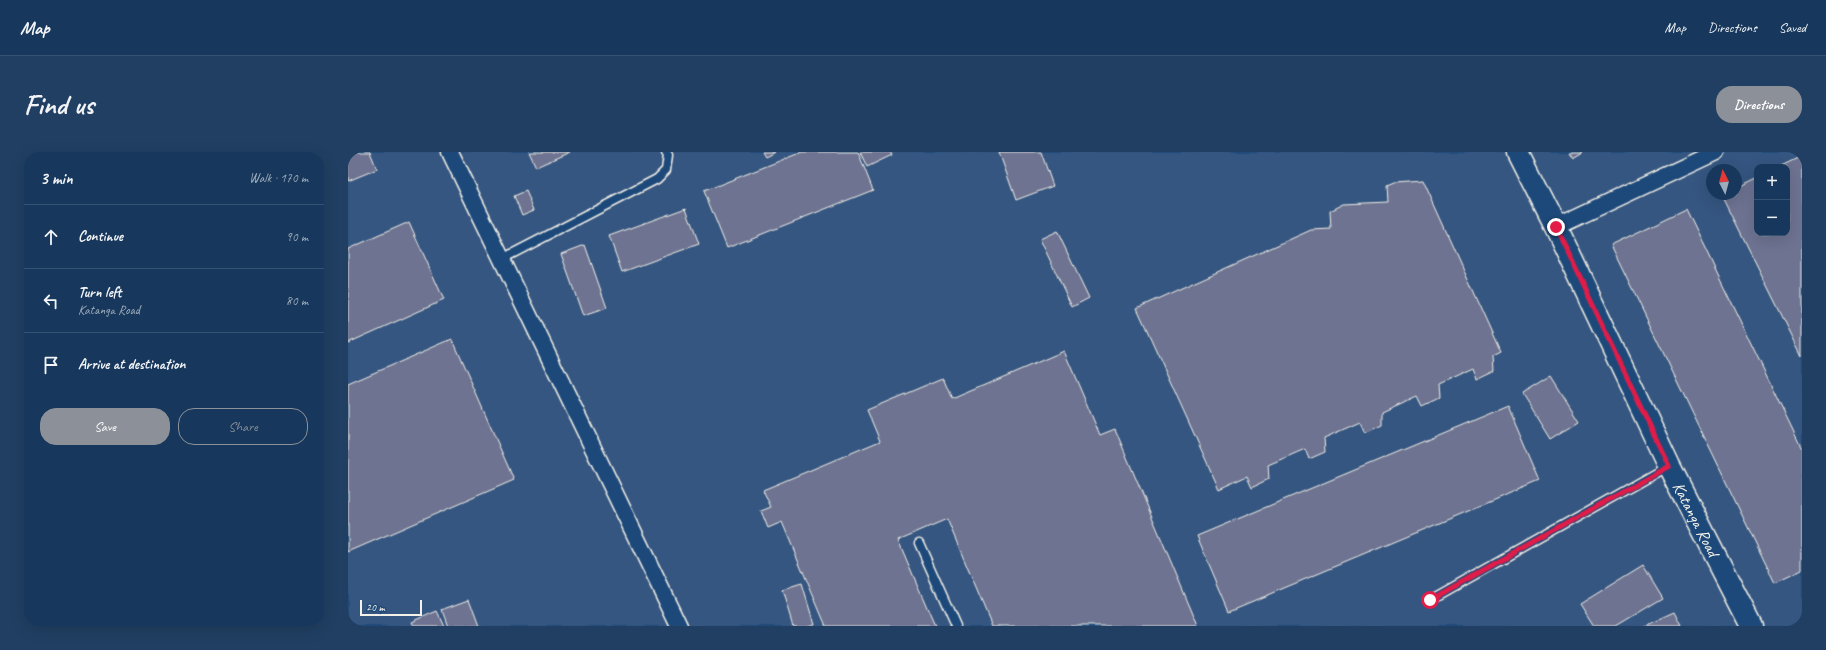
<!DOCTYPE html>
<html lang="en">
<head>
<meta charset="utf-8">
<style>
	:root { --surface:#17385c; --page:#203f62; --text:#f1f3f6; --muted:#9eacbb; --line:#365272; --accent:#8c9099 }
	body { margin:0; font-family:Caveat,sans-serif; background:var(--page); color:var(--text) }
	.controls { position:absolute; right:12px; top:12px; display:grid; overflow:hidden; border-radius:8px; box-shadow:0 4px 16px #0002 }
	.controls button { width:36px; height:36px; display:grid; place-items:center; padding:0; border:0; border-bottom:1px solid var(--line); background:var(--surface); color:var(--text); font:20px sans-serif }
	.compass { position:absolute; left:1358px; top:12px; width:36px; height:36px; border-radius:50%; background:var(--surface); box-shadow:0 4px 16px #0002; rotate:354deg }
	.scale { position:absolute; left:12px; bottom:10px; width:62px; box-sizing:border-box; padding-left:4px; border:2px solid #f4f1e8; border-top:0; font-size:11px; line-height:14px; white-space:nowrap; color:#f4f1e8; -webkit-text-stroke:3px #1f4a7a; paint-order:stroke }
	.stop { position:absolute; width:12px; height:12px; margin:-9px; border:3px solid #e11d48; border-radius:50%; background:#fff }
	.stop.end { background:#e11d48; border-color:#fff; box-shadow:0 1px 4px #0008 }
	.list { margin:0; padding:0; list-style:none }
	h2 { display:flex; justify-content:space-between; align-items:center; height:52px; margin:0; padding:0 16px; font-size:17px }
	h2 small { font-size:13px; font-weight:400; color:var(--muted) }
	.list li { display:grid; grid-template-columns:26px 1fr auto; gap:12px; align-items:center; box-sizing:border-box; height:64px; padding:0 16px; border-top:1px solid var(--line) }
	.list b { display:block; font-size:15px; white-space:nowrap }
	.list p { margin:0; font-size:13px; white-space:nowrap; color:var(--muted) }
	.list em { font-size:13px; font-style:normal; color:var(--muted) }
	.actions { display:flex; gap:8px; padding:12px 16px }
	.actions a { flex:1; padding:9px 0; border:1px solid var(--accent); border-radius:16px; text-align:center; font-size:14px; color:var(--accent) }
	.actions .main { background:var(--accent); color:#fff }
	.icon { flex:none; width:22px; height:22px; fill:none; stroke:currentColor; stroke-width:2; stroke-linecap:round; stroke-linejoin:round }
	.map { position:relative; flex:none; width:1454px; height:474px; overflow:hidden; border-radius:16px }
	header { display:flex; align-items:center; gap:24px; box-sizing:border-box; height:56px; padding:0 20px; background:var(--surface); border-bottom:1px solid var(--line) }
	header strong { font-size:19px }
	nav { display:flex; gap:22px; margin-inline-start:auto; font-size:14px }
	.intro { display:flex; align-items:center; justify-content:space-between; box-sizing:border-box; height:96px; padding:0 24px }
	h1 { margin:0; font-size:28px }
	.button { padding:10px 18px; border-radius:16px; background:var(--accent); color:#fff; font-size:14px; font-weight:700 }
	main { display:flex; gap:24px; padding:0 24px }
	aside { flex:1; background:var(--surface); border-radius:16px; box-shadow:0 4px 16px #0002 }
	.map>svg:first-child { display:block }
</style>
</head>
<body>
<header>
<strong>Map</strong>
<nav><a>Map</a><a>Directions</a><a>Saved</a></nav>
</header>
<div class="intro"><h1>Find us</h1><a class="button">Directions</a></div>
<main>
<aside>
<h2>3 min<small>Walk · 170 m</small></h2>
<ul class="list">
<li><svg class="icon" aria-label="ahead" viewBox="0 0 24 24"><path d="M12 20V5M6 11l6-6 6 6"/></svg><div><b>Continue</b></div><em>90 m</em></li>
<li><svg class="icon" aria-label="left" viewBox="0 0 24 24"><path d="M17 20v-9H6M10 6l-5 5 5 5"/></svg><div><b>Turn left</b><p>Katanga Road</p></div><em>80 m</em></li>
<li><svg class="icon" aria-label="arrive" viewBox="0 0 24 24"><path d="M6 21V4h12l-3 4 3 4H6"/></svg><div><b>Arrive at destination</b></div></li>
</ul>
<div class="actions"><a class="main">Save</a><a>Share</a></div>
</aside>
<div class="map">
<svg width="1454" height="474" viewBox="0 0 1454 474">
	<rect width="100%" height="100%" fill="#1f4a7a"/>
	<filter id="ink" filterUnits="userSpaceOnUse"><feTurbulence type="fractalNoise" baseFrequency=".025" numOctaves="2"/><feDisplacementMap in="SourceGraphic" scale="8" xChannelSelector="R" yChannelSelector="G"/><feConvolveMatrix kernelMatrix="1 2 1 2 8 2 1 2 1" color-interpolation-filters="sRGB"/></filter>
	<g filter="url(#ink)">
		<path fill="#365681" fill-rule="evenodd" d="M0 0H1454V474H0ZM1409 15H1439V81H1409ZM1364 18H1388V42H1364Z"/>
		<path fill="#6d7391" stroke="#f4f1e8" d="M0 0H22L29 17 0 29Z
			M181 0H222L188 15Z
			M414 0H427L417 5Z
			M454 0H510L525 38 379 96 356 39Z
			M512 0H542L544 3 519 15Z
			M651 0H693L705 34 668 48Z
			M1221 0H1235L1225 6Z
			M1454 4V204L1374 43 1388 42V36L1409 26V81H1439V15H1431Z
			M1075 28 1153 201 1145 205 1146 219 1129 227 1125 217 1090 233 1091 246 1074 254 1069 244 1034 260V273L1017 281 1012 270 976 286 977 300 961 307 957 297 920 313 921 327 904 335 899 324 871 337 789 156 963 78 983 77 982 59 996 52 1040 50 1039 33 1046 30Z
			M178 39 186 58 174 63 166 44Z
			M338 56 351 92 274 120 261 84Z
			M1338 57 1454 297V418L1427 431 1263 93Z
			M61 70 96 148 0 191V97Z
			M709 79 741 146 724 155 692 87Z
			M237 93 259 156 235 164 213 102Z
			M104 187 166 328 0 400V232Z
			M716 199 752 283 767 277 850 474H644L599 367 550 388 587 474H478L434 370 420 376 413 359 423 355 415 338 532 289 519 258 595 226 604 247Z
			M1203 224 1231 269 1202 287 1174 242Z
			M1160 254 1192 329 881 459 849 384Z
			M1295 413 1315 446 1268 474H1246L1232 452Z
			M454 432 466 472 458 474H445L434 438Z
			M121 447 131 474H100L94 457Z
			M89 459 96 474H66L64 470Z
			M1327 460 1334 474H1296Z"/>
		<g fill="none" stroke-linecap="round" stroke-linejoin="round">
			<defs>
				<path id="lane" d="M154 107 309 27 318 18 320 3 318 0
					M571 391 608 474
					M1082 448 1320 314"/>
				<path id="street" d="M102 0 331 474
					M1208 75 1368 0"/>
				<g id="secondary">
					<path id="s1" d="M1170 0 1208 75 1321 314 1403 474"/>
				</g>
			</defs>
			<use href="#lane" stroke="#f4f1e8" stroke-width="11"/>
			<use href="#street" stroke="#f4f1e8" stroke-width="19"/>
			<use href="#secondary" stroke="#f4f1e8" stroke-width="25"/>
			<use href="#lane" stroke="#1f4a7a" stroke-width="8"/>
			<use href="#street" stroke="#1f4a7a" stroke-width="16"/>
			<use href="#secondary" stroke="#1f4a7a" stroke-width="22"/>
		</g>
	</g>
	<g fill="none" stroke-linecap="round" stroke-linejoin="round" filter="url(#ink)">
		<path stroke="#e11d48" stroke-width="5" d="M1082 448 1321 314 1208 75"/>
	</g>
	<g text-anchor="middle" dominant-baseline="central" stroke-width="3" stroke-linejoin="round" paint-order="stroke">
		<g font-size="17" fill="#f4f1e8" stroke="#1f4a7a">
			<text stroke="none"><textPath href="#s1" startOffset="408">Katanga Road</textPath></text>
		</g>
	</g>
</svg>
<div class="controls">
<button>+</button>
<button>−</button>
</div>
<svg class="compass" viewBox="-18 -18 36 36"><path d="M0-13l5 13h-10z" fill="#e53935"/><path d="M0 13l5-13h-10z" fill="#9eacbb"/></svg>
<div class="scale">20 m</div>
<div class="stop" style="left:1082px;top:448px"></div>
<div class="stop end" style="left:1208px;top:75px"></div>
</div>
</main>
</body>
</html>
